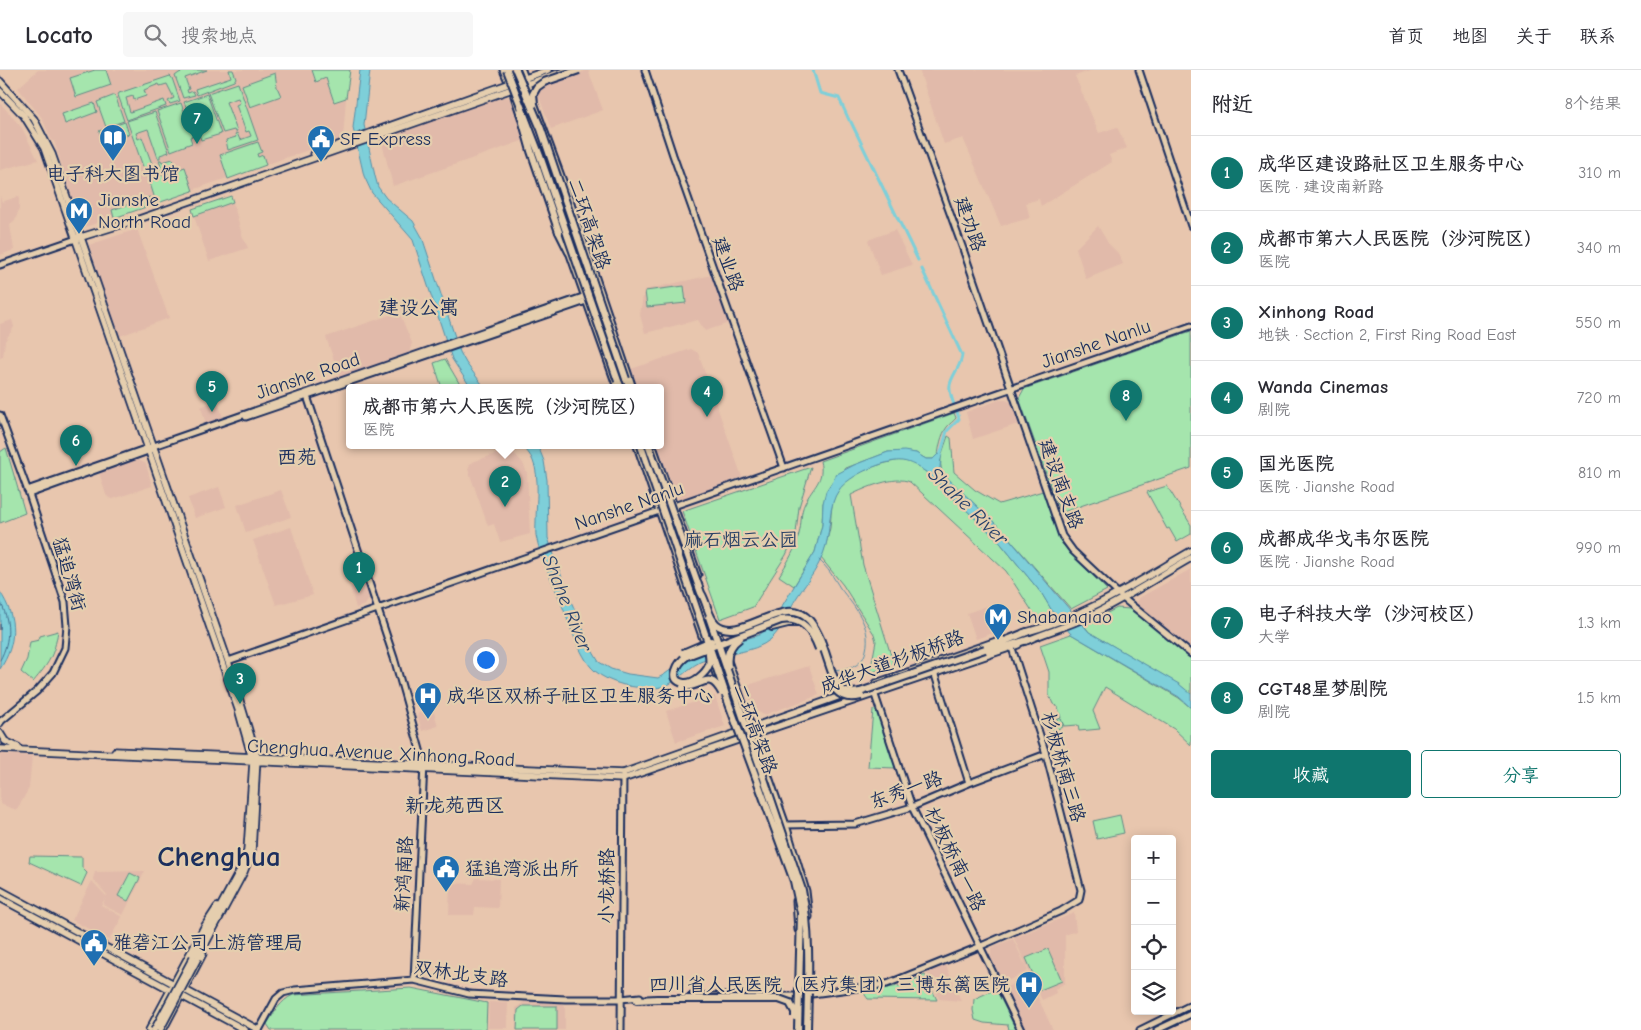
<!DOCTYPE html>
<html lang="zh">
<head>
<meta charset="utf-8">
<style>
	:root { --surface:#fff; --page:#f7f7f7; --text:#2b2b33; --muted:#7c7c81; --line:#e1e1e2; --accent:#0f766e }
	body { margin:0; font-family:"Comic Neue","LXGW WenKai TC",sans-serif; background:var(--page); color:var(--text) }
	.controls { position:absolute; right:15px; bottom:15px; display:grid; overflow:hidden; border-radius:5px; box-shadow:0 2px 12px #0003 }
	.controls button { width:45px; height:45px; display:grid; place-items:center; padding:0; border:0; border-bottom:1px solid var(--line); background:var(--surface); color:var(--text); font:25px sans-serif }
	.you { position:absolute; left:485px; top:589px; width:18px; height:18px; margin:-12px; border:4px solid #fff; border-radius:50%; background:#1a73e8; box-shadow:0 0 0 8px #1a73e833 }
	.badge { display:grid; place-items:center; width:32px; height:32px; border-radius:50%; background:var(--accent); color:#fff; font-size:16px; font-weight:700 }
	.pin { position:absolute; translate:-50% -41px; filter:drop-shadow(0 1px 2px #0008) }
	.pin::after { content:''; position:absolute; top:26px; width:18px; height:15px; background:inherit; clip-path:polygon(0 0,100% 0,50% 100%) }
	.popup { position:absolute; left:346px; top:314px; width:318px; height:65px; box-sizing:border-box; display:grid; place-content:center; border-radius:5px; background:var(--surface); filter:drop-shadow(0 1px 4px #0005); font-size:16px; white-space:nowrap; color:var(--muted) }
	.popup b { font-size:19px; color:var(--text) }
	.popup::after { content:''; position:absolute; left:50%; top:100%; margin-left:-10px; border:10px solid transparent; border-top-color:var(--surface) }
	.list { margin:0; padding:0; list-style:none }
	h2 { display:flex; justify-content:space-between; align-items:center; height:65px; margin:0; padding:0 20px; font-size:21px }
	h2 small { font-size:16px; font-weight:400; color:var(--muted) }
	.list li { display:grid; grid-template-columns:32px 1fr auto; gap:15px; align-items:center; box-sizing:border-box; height:75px; padding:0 20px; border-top:1px solid var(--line) }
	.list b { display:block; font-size:19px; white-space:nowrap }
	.list p { margin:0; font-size:16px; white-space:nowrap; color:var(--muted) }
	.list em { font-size:16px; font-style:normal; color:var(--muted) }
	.actions { display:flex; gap:10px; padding:15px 20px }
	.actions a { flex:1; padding:11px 0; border:1px solid var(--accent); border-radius:5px; text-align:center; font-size:18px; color:var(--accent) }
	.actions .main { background:var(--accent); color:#fff }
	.icon { flex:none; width:28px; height:28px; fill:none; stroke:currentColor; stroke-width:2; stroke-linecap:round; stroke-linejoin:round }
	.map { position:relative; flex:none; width:1191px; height:960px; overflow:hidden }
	header { display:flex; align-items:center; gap:30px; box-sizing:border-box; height:70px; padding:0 25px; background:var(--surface); border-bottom:1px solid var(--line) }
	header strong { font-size:24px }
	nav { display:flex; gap:28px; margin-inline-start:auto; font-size:18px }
	.search { width:350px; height:45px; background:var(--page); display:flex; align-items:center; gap:12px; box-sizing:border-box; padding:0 18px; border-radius:5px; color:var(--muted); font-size:19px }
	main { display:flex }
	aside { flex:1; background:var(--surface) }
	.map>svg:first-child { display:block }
</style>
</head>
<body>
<header>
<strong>Locato</strong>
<div class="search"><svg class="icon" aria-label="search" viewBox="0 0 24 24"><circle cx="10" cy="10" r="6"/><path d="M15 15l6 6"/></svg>搜索地点</div>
<nav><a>首页</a><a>地图</a><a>关于</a><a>联系</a></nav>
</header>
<main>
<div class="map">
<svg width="1191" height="960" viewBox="0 0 1191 960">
	<rect width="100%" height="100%" fill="#e8c6ae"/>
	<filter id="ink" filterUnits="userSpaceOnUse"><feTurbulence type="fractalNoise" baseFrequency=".02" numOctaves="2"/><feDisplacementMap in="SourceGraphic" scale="10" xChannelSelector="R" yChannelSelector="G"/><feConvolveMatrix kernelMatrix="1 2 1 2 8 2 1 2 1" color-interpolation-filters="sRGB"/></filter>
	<g filter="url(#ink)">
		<path fill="#e1baaa" d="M38 0H312L316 12 326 8 334 32 346 28 343 68 85 157 80 151 54 71H52L42 48 18 18Z
			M588 0 603 40 551 59 538 24 541 17Z
			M919 0H1092L1075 6 1099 63 1117 57 1127 78 1109 85 1112 92 1041 136 1039 129 1026 133 1030 148 1001 156 963 68 944 74Z
			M506 26 510 29 525 70 393 116 381 69Z
			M0 33 22 58 38 90 0 100Z
			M0 126 2 132 19 126V139L15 151 10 155 14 180 0 185Z
			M233 132 242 165 248 178 209 191 194 146Z
			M1098 156 1108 173 1118 183 1123 194 1086 209 1076 178Z
			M137 159 169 248 120 266 118 264 89 175Z
			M895 160 912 195 881 205 868 170Z
			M712 205 729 253 705 261 698 250 645 263 640 245 644 220Z
			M399 242 412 273 409 283 340 308 326 267Z
			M12 250 14 257 5 271 3 287 0 288V254Z
			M691 279 698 283 742 407 682 429 676 427 658 376H660V318H638L631 299Z
			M1002 329 1011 332 1018 354 973 369 966 342Z
			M217 330 223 347 206 354 201 337Z
			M510 379 523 393 527 403 530 464 500 472 494 454 488 456 468 399 470 394 475 391Z
			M137 389 146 394 152 416 113 429 109 428 106 425 99 402Z
			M219 417 226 437 195 448 188 428Z
			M281 420 291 447 246 463 237 435Z
			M291 457 313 525 276 535 253 470Z
			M1191 499V579L1136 534 1139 528Z
			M364 513 369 529 365 535 356 538 350 517Z
			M996 533 1004 559 976 569 967 543Z
			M809 596 819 625 764 645 753 639 745 616Z
			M715 626 725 656 676 672 666 641Z
			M433 639 438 656 422 661 417 644Z
			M0 684 32 686 29 718 17 740 0 734Z
			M145 801 123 845 103 835 105 829 101 835 122 847 109 870 72 850 92 811 106 826 107 825 93 809 95 802Z
			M476 808 499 809 498 838 475 837 474 845H449L450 813 473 814Z
			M1074 843 1076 861 1065 865V913L1055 919 1056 923 1042 930 1014 868Z
			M1013 869 1028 901 1003 913 991 887V879L993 877Z
			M946 895 961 931 939 929 927 903Z
			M1023 909 1026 910 1030 917H1033L1053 960H1025L1005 918Z
			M525 931H559L565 937V960H516V938Z
			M489 932 508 933 507 958H488Z"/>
		<path fill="#a5e5ad" stroke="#608a86" d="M95 0H106L111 15 76 27 70 8Z
			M186 0H207L185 8 189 19 187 20 188 23 193 21 195 25 183 28 175 6 179 3Z
			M229 0H233L236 8 234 11 197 25 195 19 231 7Z
			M312 0H350L346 28 334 32 326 8 316 12Z
			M275 3 277 17 281 26 250 37 242 15Z
			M170 6 172 8 180 31 170 34 168 31 174 28 167 14 160 16 159 14 144 20 146 26 134 30 133 26 126 28 130 42 164 30 166 36 127 50 118 25 119 23Z
			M238 13 258 70 228 80 226 70 236 67 235 64 237 63 240 70 251 66 249 61 246 62 236 35 240 33 238 28 226 32 237 61 235 62 234 60 223 63 208 23Z
			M207 24 221 64 201 70 199 64 190 67 192 73 171 81 157 41 181 33 185 44 184 49 189 51 191 46 189 43 184 32Z
			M115 25 124 51 106 57 97 32Z
			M94 33 97 42 65 54 62 44Z
			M155 42 169 82 160 85V88H158L148 59 136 63 138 69 142 67 152 94 148 96 150 101 161 97 159 90H161L162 92 173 89 176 98 147 108 127 51Z
			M125 52 129 64 104 73 99 61Z
			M258 72 262 82 257 84 258 87 263 85 266 95 228 109 220 85Z
			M185 97 193 121 114 148 112 140 150 127 151 130 155 129 149 110Z
			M231 126 233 132 194 146 192 139Z
			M684 216 686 233 647 237 645 221Z
			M1191 261V398L1060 443 1019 328 1024 319Z
			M445 289 462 318H442L434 293Z
			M954 343 956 348C953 352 950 353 947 357 941 365 939 377 938 386L933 389H926L916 383 888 382 846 398 823 433 822 455 815 482 794 516 779 506C787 493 796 479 799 464 802 454 800 442 805 433 813 416 825 411 820 391Z
			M948 366 951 368 954 402 975 420 999 434 1043 421 1062 474 1107 520 1071 539 1000 458 943 404C937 391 944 379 948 366Z
			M6 378 25 443 0 453V382Z
			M901 390 913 393 926 402 997 469 1042 524 1054 544 1038 550 1006 501 910 412C895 405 865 418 851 425L863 495 894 595 870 603 876 571 874 564 843 515 821 488C825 478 828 468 830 458 831 449 831 439 833 431 841 404 877 394 901 390Z
			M811 397 799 437 796 463 786 485 753 537 720 549 682 441Z
			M1167 416 1191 455V464L1177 472 1169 458 1167 459 1147 422Z
			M1117 538 1130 539 1191 588V624L1178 614 1089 562 1084 555Z
			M58 561C54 586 49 593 33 612L21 602 27 589 30 572 39 570 40 566Z
			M1071 564 1179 628 1191 638V675L1174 659 1105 617 1093 641 1100 659 1079 661 1078 655 1064 656 1061 649 1063 657 1048 662 1045 653 1061 648 1058 637 1053 634 1049 625V602L1040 575Z
			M877 639 896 694V698L868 697 873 640Z
			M1120 745 1124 763 1097 769 1093 751Z
			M30 786 82 787V798L87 803 81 816 29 792Z
			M130 803 140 808 128 831 118 826Z
			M1048 879 1062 911 1040 920 1026 888Z
			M925 905 937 930 868 929 863 922 899 916Z
			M411 918 487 933 486 960H271L267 954C275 942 280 931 293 925Z
			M996 919 1016 960H1009L1008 955 984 953 975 950 973 940 974 929Z
			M523 936H557V960H517L518 940Z"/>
		<path fill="#7ecfd9" stroke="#568fa8" d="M360 0H370L364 55 375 106 378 117 386 128 413 151 422 167 460 282 466 293 485 318H471L452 289 413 170 372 123 364 106 353 58Z
			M522 376H538L544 391 547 410 548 468 567 522 593 582 599 592 611 599 628 604 658 608 665 604 691 585 759 565 763 562 782 536 815 482 822 455 823 433 826 421 837 404 854 395 888 382 904 381 916 383 926 389H933L938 384 941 386 940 398 943 404 1000 458 1089 562 1179 614 1191 624V638L1179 627 1071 564 1054 544 1042 524 997 469 926 402C918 397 911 392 902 391 885 389 848 406 839 420 828 435 831 457 826 475 820 497 809 509 797 527 788 541 783 558 771 569 754 584 721 583 700 592 684 600 675 617 655 618 635 619 610 614 595 601 579 588 566 543 557 523 550 506 541 488 537 470 535 464 536 457 536 451 536 434 540 407 533 391 531 385 526 380 522 376Z
			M0 522C17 547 17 574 0 599Z"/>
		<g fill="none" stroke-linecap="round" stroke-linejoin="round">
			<path stroke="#436f8f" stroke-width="1" d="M0 531C10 550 11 570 0 590"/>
			<path stroke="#568fa8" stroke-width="1" d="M819 490C828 498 834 508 840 518 854 536 872 556 866 580 865 585 863 590 859 593 852 599 841 601 833 599"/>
			<path stroke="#7ecfd9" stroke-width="3" d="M813 0 820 23 839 28 849 50
				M851 52 918 190
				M922 199 962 285C961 297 952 304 950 315 948 326 957 338 959 349L947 361 939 389"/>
			<path stroke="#253f6a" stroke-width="1" stroke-dasharray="6 5" stroke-linecap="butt" d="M0 554V560"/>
			<defs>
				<path id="secondary" d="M503 0 510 16
					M522 0 567 122 633 318
					M645 0 673 85 784 398
					M898 0 963 179 1062 466 1073 481 1124 529 1191 584
					M1139 0 1191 156
					M514 26 520 44
					M568 179 617 318
					M0 195 76 169
					M307 326 394 588 424 694 414 910
					M0 345 29 424 65 532 67 556 65 578 53 603 37 621 0 652
					M246 347 601 226
					M637 376 705 575
					M653 376 698 505
					M27 420 600 221
					M29 424 151 380
					M714 551 786 755 806 821 809 847
					M711 590 719 613
					M228 591 1191 256
					M935 605 969 713
					M875 625 912 737 1021 960
					M784 755 855 754 912 737 969 713 1046 684
					M796 831 798 860
					M691 926H730
					M774 926H797L887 914 981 876 1061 841 1079 830 1081 820 1046 684 1012 578
					M621 929 640 927
					M259 960 276 929 283 923 295 920 414 910 469 924 565 929H622
					M621 960 623 703
					M1140 960 1191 935
					M1157 960 1191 944"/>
				<path id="primary" d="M0 11 34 49 52 84 228 591 257 687 252 781 244 802 198 888
					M0 21 24 46 44 78 238 639 253 692 247 781 240 800 193 887
					M314 84 375 61 548 0
					M78 168 136 150 567 0
					M1023 563C1083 548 1137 512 1191 481
					M1026 571C1046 562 1067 557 1087 547 1123 530 1156 508 1191 488
					M876 613 1002 569
					M0 653 1 651
					M0 663 5 671 18 677
					M0 679 623 709 1018 575
					M115 681 623 703 846 624
					M0 820 259 960
					M0 828 245 960
					M149 960 204 857 217 837
					M163 960 203 884"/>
				<path id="highway" d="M559 162 569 182
					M626 309 630 318
					M618 311 621 318
					M772 557 788 553H795
					M985 579 1027 562
					M987 583 1030 569
					M637 930 657 929"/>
			</defs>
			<use href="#secondary" stroke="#1b2f5e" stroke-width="9"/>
			<use href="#primary" stroke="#1b2f5e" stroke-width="9"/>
			<use href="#highway" stroke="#1b2f5e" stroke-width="10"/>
			<use href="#secondary" stroke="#e5ceae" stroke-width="5"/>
			<use href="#primary" stroke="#e5ceae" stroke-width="5.5"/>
			<use href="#highway" stroke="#e5ceae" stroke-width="6"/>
			<defs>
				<path id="primary-bridge" d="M154 960 193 887
					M160 960 198 888"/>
				<path id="highway-bridge" d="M507 0 540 86 618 311
					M516 0 541 59 626 309
					M534 34 533 24 537 17 544 12 579 0
					M520 42 531 81 559 162
					M641 376 729 634 794 811 801 843 798 960
					M649 376 701 523C707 532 708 547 716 554 740 575 786 521 810 551 824 569 827 594 837 615 843 623 851 624 860 622L985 579
					M709 547 802 820C811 866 808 913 807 960
					M683 583 711 571
					M709 583C709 587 710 591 709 595 706 603 694 614 684 613 667 611 678 592 687 586L781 550C802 547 812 560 819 579
					M728 596C726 584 730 575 740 568
					M831 611C836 625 847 630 861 626
					M683 617C703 617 709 599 722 623
					M657 929H779L790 933 795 942V947"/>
			</defs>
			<use href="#primary-bridge" stroke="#1b2f5e" stroke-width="9" stroke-linecap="butt"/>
			<use href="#highway-bridge" stroke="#1b2f5e" stroke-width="10" stroke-linecap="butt"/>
			<use href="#primary-bridge" stroke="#e5ceae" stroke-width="5.5"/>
			<use href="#highway-bridge" stroke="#e5ceae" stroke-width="6"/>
		</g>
	</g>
	<defs>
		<symbol id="library-pin" viewBox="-11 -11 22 30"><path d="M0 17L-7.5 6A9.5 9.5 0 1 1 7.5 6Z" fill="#1f6fb2" stroke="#e5ceae"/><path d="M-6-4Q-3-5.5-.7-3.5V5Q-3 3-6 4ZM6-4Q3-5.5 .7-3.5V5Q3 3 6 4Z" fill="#fff"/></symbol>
		<symbol id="civic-pin" viewBox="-11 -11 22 30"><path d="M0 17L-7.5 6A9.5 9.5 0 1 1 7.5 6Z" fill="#1f6fb2" stroke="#e5ceae"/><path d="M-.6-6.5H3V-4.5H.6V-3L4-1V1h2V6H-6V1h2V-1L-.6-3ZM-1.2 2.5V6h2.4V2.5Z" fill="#fff"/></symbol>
		<symbol id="metro-pin" viewBox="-11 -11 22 30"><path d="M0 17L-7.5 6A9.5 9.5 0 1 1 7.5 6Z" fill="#1f6fb2" stroke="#e5ceae"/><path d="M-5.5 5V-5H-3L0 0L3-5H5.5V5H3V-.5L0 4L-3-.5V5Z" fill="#fff"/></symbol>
		<symbol id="hospital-pin" viewBox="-11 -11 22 30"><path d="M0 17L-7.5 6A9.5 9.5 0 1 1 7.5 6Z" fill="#1f6fb2" stroke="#e5ceae"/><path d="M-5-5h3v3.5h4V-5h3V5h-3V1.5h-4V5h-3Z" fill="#fff"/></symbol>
	</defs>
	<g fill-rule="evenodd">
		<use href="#library-pin" x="97" y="52" width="32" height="43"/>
		<use href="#civic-pin" x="305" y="53" width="32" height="43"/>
		<use href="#metro-pin" x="63" y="125" width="32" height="43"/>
		<use href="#metro-pin" x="982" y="531" width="32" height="43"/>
		<use href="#hospital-pin" x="412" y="610" width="32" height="43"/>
		<use href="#civic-pin" x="430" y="783" width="32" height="43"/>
		<use href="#civic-pin" x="78" y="857" width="32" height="43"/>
		<use href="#hospital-pin" x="1013" y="899" width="32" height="43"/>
	</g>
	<g text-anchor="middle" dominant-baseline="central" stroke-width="4.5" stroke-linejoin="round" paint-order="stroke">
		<g font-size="19" fill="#1b2f5e" stroke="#e5ceae" text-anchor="start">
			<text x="340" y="69">SF Express</text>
			<text x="113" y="104" text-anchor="middle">电子科大图书馆</text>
			<text x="98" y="130">Jianshe<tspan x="98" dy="22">North Road</tspan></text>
			<text x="1017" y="547">Shabanqiao</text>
			<text x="447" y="626">成华区双桥子社区卫生服务中心</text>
			<text x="465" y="799">猛追湾派出所</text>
			<text x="113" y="873">雅砻江公司上游管理局</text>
			<text x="1010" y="915" text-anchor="end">四川省人民医院（医疗集团）三博东篱医院</text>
		</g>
		<g font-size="19" fill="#1b2f5e" stroke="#e5ceae">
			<text transform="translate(589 154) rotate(71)">二环高架路</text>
			<text transform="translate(970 154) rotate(70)">建功路</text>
			<text transform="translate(728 194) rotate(70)">建业路</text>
			<text transform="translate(1096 274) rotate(-19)">Jianshe Nanlu</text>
			<text transform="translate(308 306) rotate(-19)">Jianshe Road</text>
			<text transform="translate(1061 414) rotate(70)">建设南支路</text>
			<text transform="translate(629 436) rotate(-19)">Nanshe Nanlu</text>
			<text transform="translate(69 504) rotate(74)">猛追湾街</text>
			<text transform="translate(892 592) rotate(-20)">成华大道杉板桥路</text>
			<text transform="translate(755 659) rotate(70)">二环高架路</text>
			<text transform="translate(381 683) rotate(3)">Chenghua Avenue Xinhong Road</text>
			<text transform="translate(1063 697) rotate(74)">杉板桥南三路</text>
			<text transform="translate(906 720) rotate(-20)">东秀一路</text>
			<text transform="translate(955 789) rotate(64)">杉板桥南一路</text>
			<text transform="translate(404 804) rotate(-87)">新鸿南路</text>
			<text transform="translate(607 816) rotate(-90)">小龙桥路</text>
			<text transform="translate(461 904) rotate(8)">双林北支路</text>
		</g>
		<g font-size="19" fill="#294166" stroke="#e5ceae">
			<text x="741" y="470">麻石烟云公园</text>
		</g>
		<g font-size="20" fill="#1b2f5e" stroke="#e5ceae">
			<text x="419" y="237">建设公寓</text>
			<text x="297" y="387">西苑</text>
			<text x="455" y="735">新龙苑西区</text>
		</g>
		<g font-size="20" font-style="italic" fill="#253f6a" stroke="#e5ceae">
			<text transform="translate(968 436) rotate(44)">Shahe River</text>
			<text transform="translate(567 533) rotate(68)">Shahe River</text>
		</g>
		<g font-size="29" font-weight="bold" fill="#1b2f5e" stroke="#e5ceae">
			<text x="219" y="786">Chenghua</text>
		</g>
	</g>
</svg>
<div class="controls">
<button>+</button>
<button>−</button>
<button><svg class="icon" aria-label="locate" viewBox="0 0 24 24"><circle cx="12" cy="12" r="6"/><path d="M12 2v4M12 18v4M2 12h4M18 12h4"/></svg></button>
<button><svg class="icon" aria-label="layers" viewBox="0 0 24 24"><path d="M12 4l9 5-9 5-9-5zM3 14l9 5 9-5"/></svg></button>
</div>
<div class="you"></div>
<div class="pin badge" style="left:359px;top:523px">1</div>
<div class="pin badge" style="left:505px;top:437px">2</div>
<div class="popup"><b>成都市第六人民医院（沙河院区）</b>医院</div>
<div class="pin badge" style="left:240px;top:634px">3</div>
<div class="pin badge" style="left:707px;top:347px">4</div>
<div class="pin badge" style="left:212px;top:342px">5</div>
<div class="pin badge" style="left:76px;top:396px">6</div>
<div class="pin badge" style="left:197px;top:74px">7</div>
<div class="pin badge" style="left:1126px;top:351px">8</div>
</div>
<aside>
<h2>附近<small>8个结果</small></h2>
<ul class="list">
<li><span class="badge">1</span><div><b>成华区建设路社区卫生服务中心</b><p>医院 · 建设南新路</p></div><em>310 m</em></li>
<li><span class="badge">2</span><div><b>成都市第六人民医院（沙河院区）</b><p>医院</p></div><em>340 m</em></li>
<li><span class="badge">3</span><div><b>Xinhong Road</b><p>地铁 · Section 2, First Ring Road East</p></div><em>550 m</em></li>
<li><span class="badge">4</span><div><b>Wanda Cinemas</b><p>剧院</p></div><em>720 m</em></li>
<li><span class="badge">5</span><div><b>国光医院</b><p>医院 · Jianshe Road</p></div><em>810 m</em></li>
<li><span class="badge">6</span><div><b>成都成华戈韦尔医院</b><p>医院 · Jianshe Road</p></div><em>990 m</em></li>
<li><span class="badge">7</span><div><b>电子科技大学（沙河校区）</b><p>大学</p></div><em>1.3 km</em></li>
<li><span class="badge">8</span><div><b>CGT48星梦剧院</b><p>剧院</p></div><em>1.5 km</em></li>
</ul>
<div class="actions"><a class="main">收藏</a><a>分享</a></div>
</aside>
</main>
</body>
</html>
